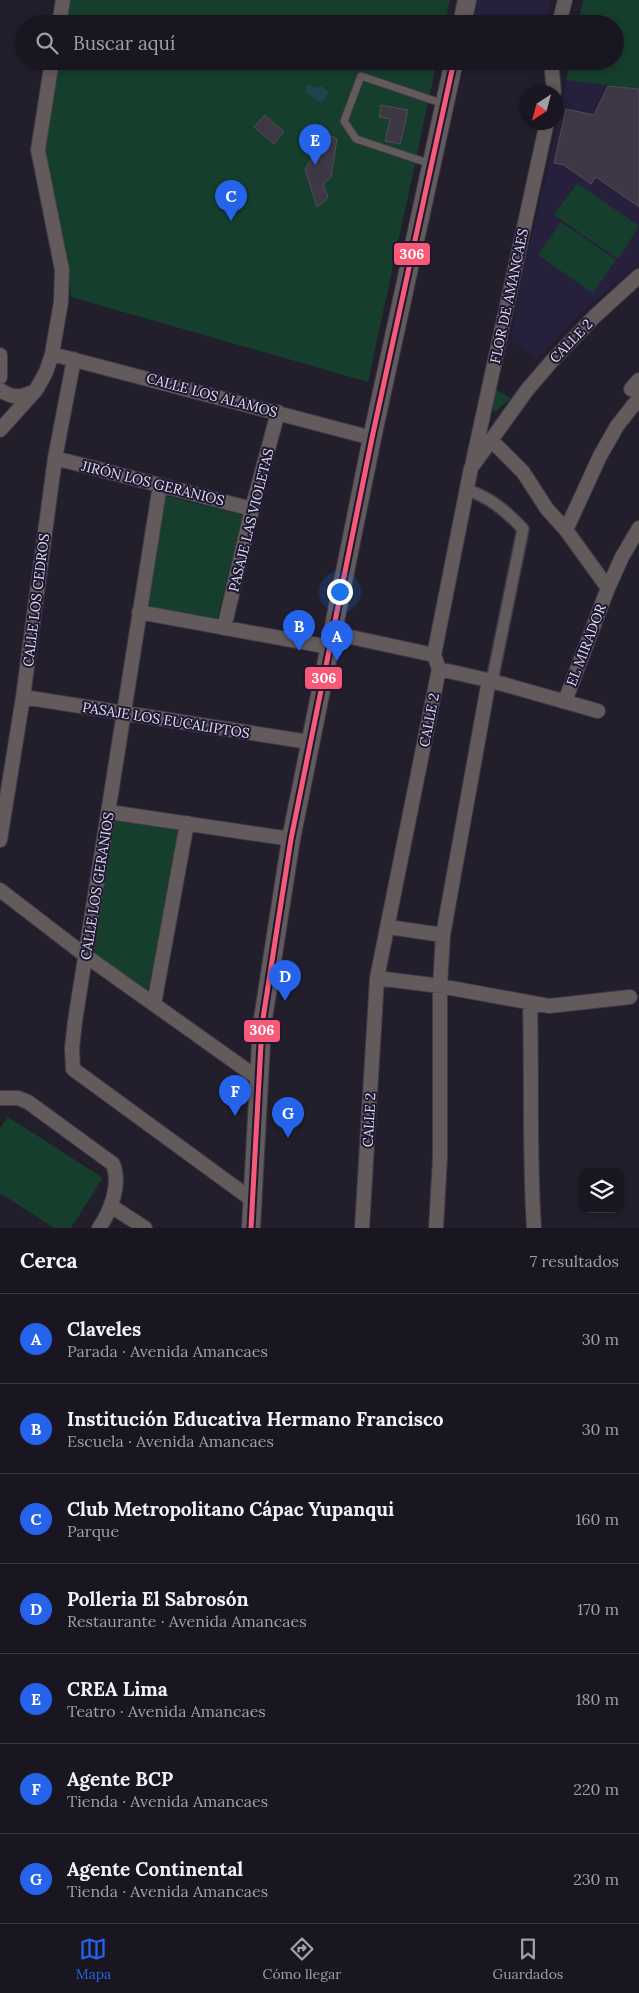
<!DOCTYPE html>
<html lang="es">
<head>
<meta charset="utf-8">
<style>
	:root { --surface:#1a1621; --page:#231f2a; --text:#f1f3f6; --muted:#9f9fa5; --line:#38353f; --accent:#2563eb }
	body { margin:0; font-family:Lora,serif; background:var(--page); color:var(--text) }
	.controls { position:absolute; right:15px; bottom:15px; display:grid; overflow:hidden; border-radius:10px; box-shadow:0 2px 8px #0003 }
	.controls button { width:45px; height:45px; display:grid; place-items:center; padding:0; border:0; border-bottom:1px solid var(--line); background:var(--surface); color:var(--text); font:25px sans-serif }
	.compass { position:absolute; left:519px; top:85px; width:45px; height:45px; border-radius:50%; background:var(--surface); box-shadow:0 2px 8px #0003; rotate:216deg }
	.you { position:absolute; left:339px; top:591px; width:18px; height:18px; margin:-12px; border:4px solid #fff; border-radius:50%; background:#1a73e8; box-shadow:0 0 0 8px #1a73e833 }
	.badge { display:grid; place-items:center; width:32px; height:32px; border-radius:50%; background:var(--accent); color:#fff; font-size:16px; font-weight:700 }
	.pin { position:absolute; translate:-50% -41px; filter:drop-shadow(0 1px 2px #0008) }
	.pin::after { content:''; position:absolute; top:26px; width:18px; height:15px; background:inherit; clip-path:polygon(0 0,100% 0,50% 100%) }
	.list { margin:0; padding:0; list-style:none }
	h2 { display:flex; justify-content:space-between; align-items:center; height:65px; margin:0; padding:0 20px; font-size:21px }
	h2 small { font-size:16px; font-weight:400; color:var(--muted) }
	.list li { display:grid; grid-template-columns:32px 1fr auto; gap:15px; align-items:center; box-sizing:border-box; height:90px; padding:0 20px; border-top:1px solid var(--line) }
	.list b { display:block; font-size:19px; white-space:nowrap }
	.list p { margin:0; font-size:16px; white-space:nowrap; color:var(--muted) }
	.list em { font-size:16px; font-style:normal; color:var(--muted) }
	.icon { flex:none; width:28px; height:28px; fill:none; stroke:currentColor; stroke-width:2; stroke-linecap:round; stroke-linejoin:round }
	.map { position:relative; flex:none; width:639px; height:1228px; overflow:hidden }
	.search { position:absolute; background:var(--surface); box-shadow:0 2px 8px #0003; left:15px; right:15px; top:15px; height:55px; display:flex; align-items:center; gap:12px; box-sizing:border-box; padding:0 18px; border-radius:28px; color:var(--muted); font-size:19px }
	.sheet { height:695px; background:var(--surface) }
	nav { display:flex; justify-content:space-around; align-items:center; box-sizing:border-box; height:70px; border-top:1px solid var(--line); background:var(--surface); font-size:14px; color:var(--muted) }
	nav a { display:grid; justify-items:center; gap:2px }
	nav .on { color:var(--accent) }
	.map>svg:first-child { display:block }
</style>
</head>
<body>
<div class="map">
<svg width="639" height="1228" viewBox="0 0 639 1228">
	<rect width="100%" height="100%" fill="#221e2c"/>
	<path fill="#26203c" d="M476 0H551L545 24H471Z
		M566 80 639 89V263L578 315 537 358 511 341 520 285 548 168Z"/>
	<path fill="#153e2d" d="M70 0H450L445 24H66Z
		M583 0H639V89L566 80 570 61H615V24H578Z
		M59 61H437L368 382 71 297 69 267 45 147Z
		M577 183 639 226 618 259 554 215Z
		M561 222 616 260 593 293 538 255Z
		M495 389 511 398 495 412 491 406Z
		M166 496 243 515 217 620 147 606Z
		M113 821 180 830 148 990 94 954Z
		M8 1117 103 1178 71 1228H54L0 1193V1128Z"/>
	<path fill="#1d464c" d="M310 85 316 88 322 86 329 93 324 100 319 101 306 92V86Z"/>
	<path fill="#3e3746" stroke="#514c58" d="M608 86 639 89V207L596 177 591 184 564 165 554 163 566 109 594 115Z
		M381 105 408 110 400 144 385 141 390 119 379 117Z
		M265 115 284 132 274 144 254 127Z
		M327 134 337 139 331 177 323 184 328 198 317 207 305 169Z"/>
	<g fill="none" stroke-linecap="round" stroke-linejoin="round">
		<defs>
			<path id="service" d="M431 164 356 139 344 121 361 76 444 104"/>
			<path id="pedestrian" d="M467 490C490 497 507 512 523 529L492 681"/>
			<path id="minor" d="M59 24 63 0
				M559 24 565 0
				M551 61 554 92
				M52 354 372 438
				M0 355V377
				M631 389 639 380
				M0 390C12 398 20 398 33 392
				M0 430 36 390 46 372 52 354 61 302 62 270 38 150 52 61
				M491 440 523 472 547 509 566 530 608 588 622 557 639 528
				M55 458 252 509
				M473 461 547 122
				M160 485 75 1021 72 1048 73 1069 251 1199
				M566 530 600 456 617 426 639 398
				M139 612 329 647
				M224 628 252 509 278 412
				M332 633 434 655
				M439 669 492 681 598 711
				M23 697 309 742
				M565 701 608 588
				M109 812 291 839
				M0 840 23 697 55 458 74 359
				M0 890 86 956 259 1079
				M388 927 443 935
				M377 978 440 986 549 1006 630 997
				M154 1004 187 823
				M530 1004C532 1079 529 1153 534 1228
				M0 1098H18L28 1102 113 1164C121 1184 111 1211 99 1228
				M111 1206 145 1228
				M362 1228 377 978 439 669 434 655 471 468 527 390 551 362 594 317 639 276
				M436 1228 440 1158V986L443 935 489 680"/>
			<path id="tertiary" d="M462 24 467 0
				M251 1228 262 1025 291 839 372 438 454 61"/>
		</defs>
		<use href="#service" stroke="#3e3a47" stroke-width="9"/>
		<use href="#pedestrian" stroke="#3e3a47" stroke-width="14"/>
		<use href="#minor" stroke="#3e3a47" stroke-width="16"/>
		<use href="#tertiary" stroke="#3e3a47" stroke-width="20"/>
		<use href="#service" stroke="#635a5c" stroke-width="7"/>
		<use href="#pedestrian" stroke="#635a5c" stroke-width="11"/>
		<use href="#minor" stroke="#635a5c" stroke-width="14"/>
		<use href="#tertiary" stroke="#635a5c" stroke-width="18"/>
		<defs>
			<path id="bus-1" d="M251 1228 262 1025 291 839 372 438 454 61"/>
		</defs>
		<use href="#bus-1" stroke="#1e1832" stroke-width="9"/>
		<use href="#bus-1" stroke="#f75a77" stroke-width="5"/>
	</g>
	<g text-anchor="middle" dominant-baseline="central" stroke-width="4" stroke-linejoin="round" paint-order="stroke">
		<g font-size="14" fill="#e1def0" stroke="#1e1832">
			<text transform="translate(509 296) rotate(-78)">FLOR DE AMANCAES</text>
			<text transform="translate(571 341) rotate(-46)">CALLE 2</text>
			<text transform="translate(212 395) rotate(15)">CALLE LOS ALAMOS</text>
			<text transform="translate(153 483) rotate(14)">JIRÓN LOS GERANIOS</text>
			<text transform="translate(251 520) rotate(-76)">PASAJE LAS VIOLETAS</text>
			<text transform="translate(36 600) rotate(-83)">CALLE LOS CEDROS</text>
			<text transform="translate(586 645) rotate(-69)">EL MIRADOR</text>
			<text transform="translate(166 720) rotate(9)">PASAJE LOS EUCALIPTOS</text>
			<text transform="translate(429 720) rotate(-79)">CALLE 2</text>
			<text transform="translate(97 886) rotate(-81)">CALLE LOS GERANIOS</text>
			<text transform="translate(369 1120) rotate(-87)">CALLE 2</text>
		</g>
	</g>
	<g stroke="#1e1832" stroke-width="2">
		<rect x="393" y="242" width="38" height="24" rx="5" fill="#f75a77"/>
		<rect x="304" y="666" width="39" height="24" rx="5" fill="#f75a77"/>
		<rect x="243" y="1019" width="38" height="24" rx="5" fill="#f75a77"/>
	</g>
	<g font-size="14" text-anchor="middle" font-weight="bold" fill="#fff">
		<text x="412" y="259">306</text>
		<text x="324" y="683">306</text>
		<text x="262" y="1035">306</text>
	</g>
</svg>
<div class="controls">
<button><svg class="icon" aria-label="layers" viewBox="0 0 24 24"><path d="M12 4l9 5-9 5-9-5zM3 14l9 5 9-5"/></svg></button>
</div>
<svg class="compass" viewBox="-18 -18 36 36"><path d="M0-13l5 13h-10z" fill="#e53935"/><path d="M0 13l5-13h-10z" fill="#9f9fa5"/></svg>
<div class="you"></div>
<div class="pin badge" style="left:337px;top:661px">A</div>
<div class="pin badge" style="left:299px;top:651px">B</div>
<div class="pin badge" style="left:231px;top:221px">C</div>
<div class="pin badge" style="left:285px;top:1001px">D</div>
<div class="pin badge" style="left:315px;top:165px">E</div>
<div class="pin badge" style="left:235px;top:1116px">F</div>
<div class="pin badge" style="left:288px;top:1138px">G</div>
<div class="search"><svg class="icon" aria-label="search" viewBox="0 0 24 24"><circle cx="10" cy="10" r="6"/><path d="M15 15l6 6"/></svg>Buscar aquí</div>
</div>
<section class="sheet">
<h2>Cerca<small>7 resultados</small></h2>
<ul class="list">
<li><span class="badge">A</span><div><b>Claveles</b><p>Parada · Avenida Amancaes</p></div><em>30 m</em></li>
<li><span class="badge">B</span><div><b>Institución Educativa Hermano Francisco</b><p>Escuela · Avenida Amancaes</p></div><em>30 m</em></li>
<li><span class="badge">C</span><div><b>Club Metropolitano Cápac Yupanqui</b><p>Parque</p></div><em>160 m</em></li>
<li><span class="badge">D</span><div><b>Polleria El Sabrosón</b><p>Restaurante · Avenida Amancaes</p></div><em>170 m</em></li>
<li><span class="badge">E</span><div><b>CREA Lima</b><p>Teatro · Avenida Amancaes</p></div><em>180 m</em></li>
<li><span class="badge">F</span><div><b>Agente BCP</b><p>Tienda · Avenida Amancaes</p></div><em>220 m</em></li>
<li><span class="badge">G</span><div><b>Agente Continental</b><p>Tienda · Avenida Amancaes</p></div><em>230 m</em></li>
</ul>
</section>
<nav>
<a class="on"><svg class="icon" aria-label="map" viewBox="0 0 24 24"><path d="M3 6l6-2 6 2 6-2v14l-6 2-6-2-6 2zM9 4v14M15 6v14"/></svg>Mapa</a>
<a><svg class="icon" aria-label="directions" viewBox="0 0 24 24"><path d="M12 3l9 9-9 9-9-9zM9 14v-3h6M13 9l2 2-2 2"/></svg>Cómo llegar</a>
<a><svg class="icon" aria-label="saved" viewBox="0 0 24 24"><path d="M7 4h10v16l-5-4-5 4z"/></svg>Guardados</a>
</nav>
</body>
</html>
